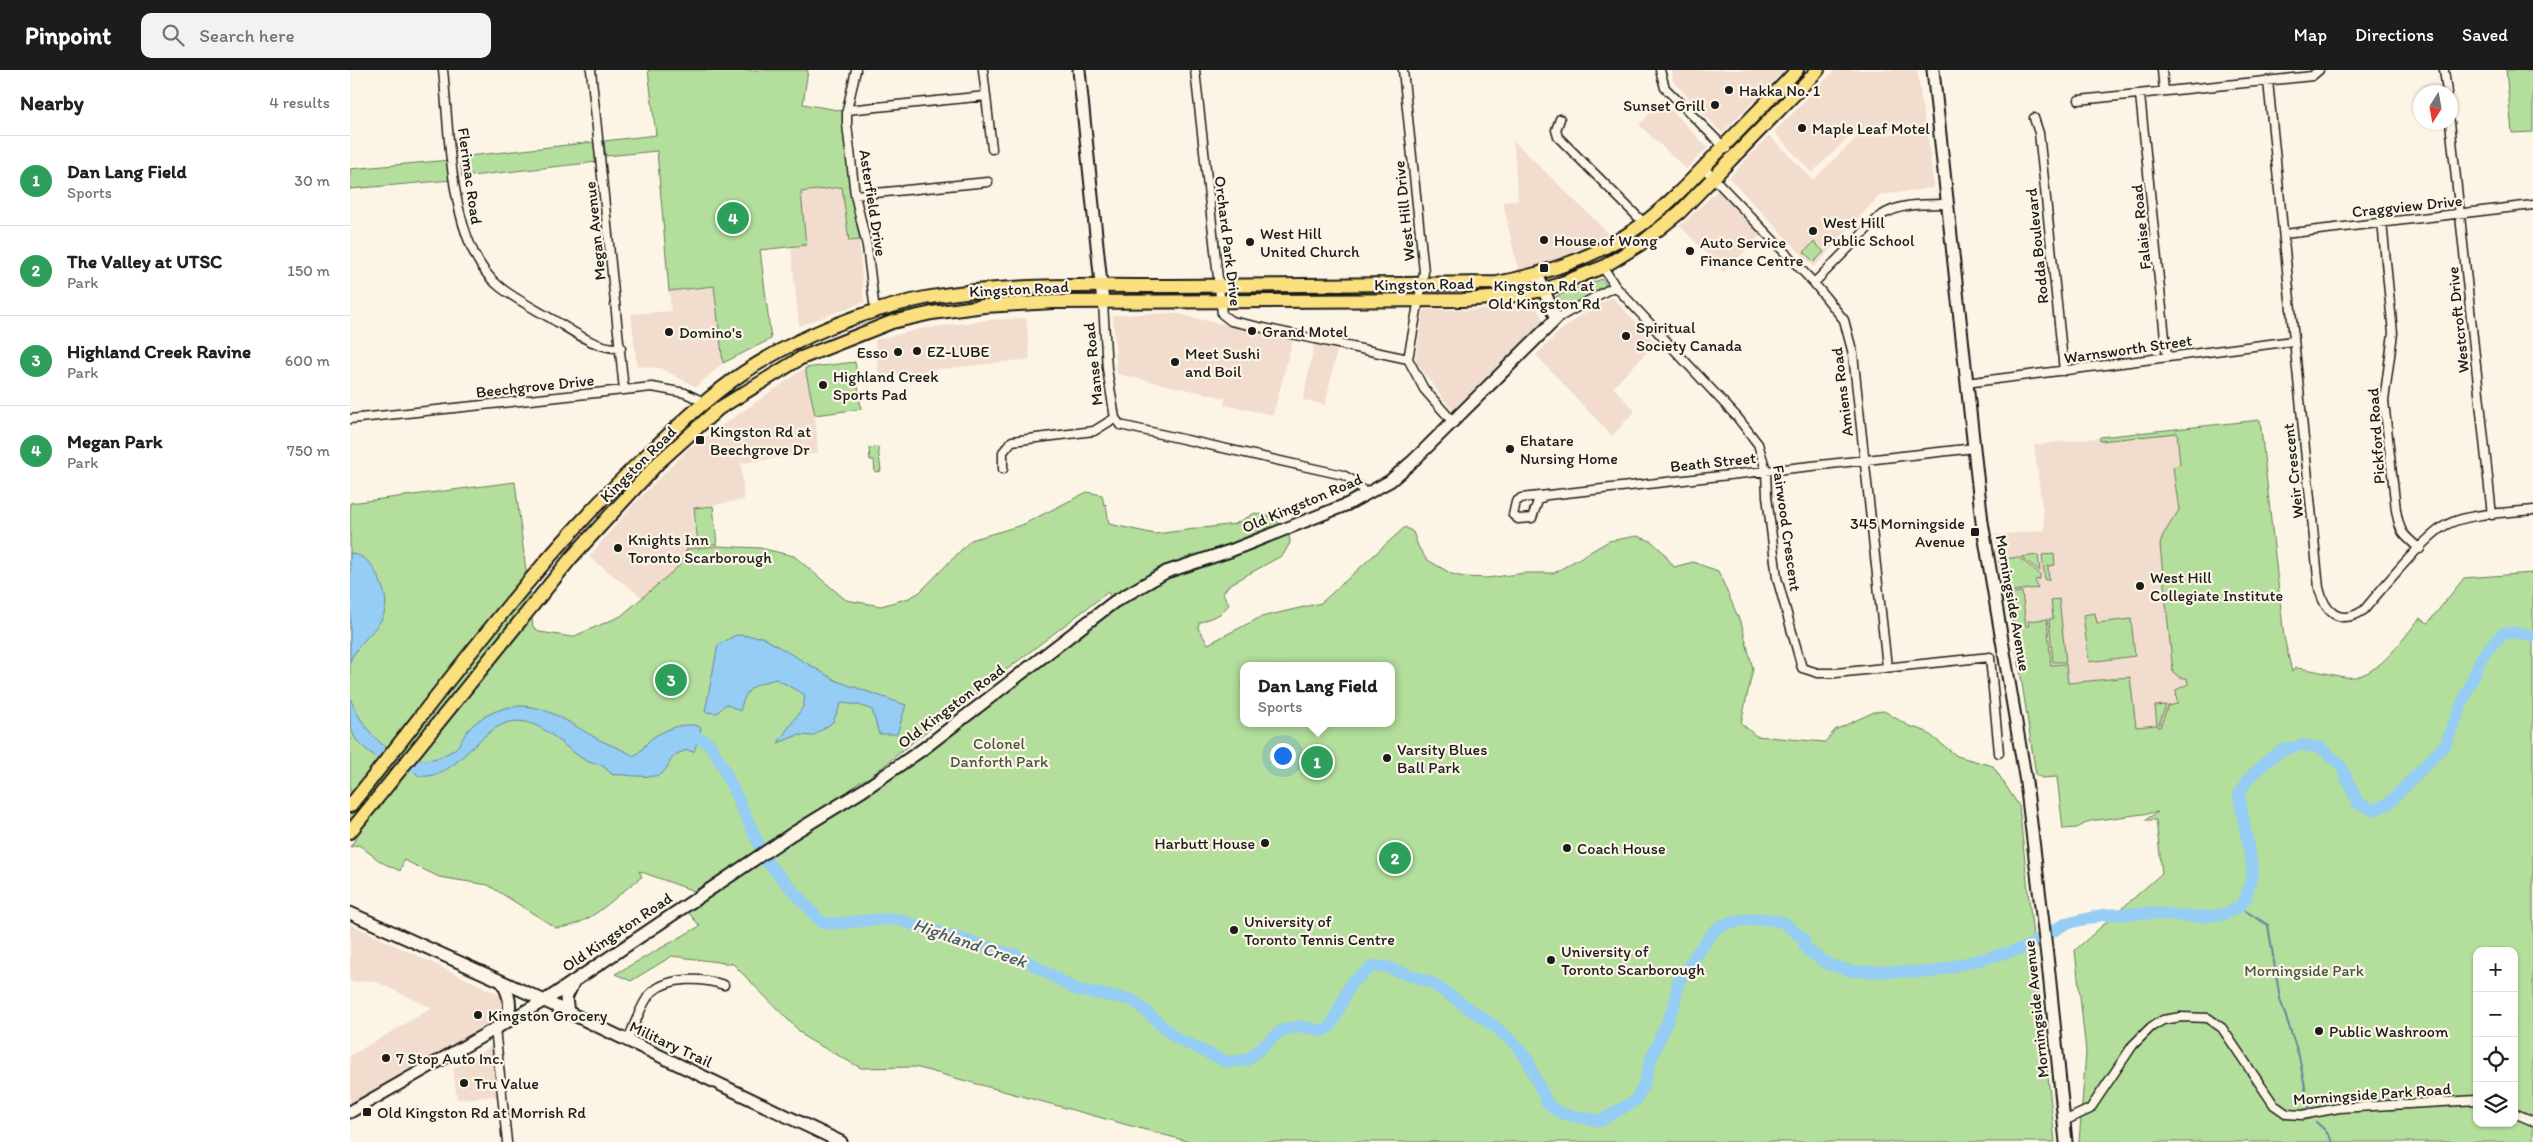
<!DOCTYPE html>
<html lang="en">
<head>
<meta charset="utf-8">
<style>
	:root { --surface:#fff; --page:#f2f2f2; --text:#202124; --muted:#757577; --line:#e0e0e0; --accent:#1c1c1c }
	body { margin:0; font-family:Itim,sans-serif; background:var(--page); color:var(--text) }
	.controls { position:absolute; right:15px; bottom:15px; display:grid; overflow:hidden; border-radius:10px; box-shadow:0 1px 4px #0004 }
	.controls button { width:45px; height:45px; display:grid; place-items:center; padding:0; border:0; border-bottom:1px solid var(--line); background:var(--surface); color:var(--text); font:25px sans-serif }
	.compass { position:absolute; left:2063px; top:15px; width:45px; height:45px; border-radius:50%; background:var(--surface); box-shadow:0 1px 4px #0004; rotate:191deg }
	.you { position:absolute; left:932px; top:685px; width:18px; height:18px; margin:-12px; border:4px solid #fff; border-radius:50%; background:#1a73e8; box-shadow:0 0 0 8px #1a73e833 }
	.badge { display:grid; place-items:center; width:32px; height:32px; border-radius:50%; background:var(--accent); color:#fff; font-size:16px; font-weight:700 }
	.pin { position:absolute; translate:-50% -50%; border:2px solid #fff; box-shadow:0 1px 5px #0006 }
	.popup { position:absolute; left:890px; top:592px; width:155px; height:65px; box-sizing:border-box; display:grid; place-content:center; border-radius:10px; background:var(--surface); filter:drop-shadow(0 1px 4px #0005); font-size:16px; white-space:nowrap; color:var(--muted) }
	.popup b { font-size:19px; color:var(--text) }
	.popup::after { content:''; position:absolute; left:50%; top:100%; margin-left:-10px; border:10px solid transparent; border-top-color:var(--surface) }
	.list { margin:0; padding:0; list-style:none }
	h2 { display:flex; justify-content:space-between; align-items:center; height:65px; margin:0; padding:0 20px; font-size:21px }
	h2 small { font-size:16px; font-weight:400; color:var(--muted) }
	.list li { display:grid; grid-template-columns:32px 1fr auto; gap:15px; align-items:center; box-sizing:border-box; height:90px; padding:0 20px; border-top:1px solid var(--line) }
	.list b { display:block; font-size:19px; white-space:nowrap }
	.list p { margin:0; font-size:16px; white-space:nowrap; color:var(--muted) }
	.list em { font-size:16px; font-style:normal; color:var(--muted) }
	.icon { flex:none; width:28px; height:28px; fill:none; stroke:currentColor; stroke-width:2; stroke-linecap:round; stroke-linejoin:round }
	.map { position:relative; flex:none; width:2183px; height:1072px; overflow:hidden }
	header { display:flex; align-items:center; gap:30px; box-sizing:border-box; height:70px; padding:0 25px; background:var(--accent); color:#fff }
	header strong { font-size:24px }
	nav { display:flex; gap:28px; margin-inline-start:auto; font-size:18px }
	.search { width:350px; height:45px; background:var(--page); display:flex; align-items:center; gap:12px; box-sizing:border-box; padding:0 18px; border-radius:10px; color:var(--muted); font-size:19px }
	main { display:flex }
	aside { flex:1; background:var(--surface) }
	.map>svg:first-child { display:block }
</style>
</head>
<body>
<header>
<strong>Pinpoint</strong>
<div class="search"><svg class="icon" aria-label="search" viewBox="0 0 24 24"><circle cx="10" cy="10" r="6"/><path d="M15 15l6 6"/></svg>Search here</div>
<nav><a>Map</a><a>Directions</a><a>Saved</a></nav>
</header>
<main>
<aside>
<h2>Nearby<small>4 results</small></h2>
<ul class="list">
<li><span class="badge" style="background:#2e9e5b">1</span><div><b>Dan Lang Field</b><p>Sports</p></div><em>30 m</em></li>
<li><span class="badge" style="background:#2e9e5b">2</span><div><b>The Valley at UTSC</b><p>Park</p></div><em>150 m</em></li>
<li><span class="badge" style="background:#2e9e5b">3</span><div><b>Highland Creek Ravine</b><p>Park</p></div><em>600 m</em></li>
<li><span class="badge" style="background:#2e9e5b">4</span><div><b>Megan Park</b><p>Park</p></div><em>750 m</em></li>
</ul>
</aside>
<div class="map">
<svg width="2183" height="1072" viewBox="0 0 2183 1072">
	<rect width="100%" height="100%" fill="#fcf5e5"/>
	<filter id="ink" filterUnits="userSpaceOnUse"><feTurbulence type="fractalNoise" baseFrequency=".02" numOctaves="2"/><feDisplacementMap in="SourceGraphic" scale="10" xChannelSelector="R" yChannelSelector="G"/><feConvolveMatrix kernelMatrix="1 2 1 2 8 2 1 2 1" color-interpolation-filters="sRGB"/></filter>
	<g filter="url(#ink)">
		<path fill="#f2dcce" d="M1322 0H1435L1372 63 1323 11Z
			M1485 0H1567L1575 56 1502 64 1462 103 1424 62Z
			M1312 30 1358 78 1336 99 1289 55Z
			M1577 60 1584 118 1530 125 1464 197 1379 108 1419 65 1463 110 1506 68Z
			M1163 70 1262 167 1191 195 1168 200 1153 132 1168 130Z
			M492 117 499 171 509 170 514 232 449 256 441 178 456 174 451 122Z
			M1368 120 1411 165 1374 202 1330 156Z
			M364 216 373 293 346 317 310 298 287 296 281 244 321 241 319 221Z
			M1262 227 1306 273 1263 317 1285 341 1262 366 1186 285 1209 262 1230 246Z
			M1185 234 1194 252 1104 343 1065 291 1074 240H1122Z
			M823 243 943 270 923 345 874 335 875 328 767 304 763 245Z
			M676 248 680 289 529 306 525 270 570 259 638 250Z
			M964 275 987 280 975 335 953 330Z
			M455 298 465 345 468 383 391 393 394 430 343 438 347 478 337 479 330 496 293 528 239 487 281 437 338 379Z
			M1910 350 1934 567 1942 602 1865 647 1685 696 1660 537 1650 508 1645 465 1695 460 1684 375Z
			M0 854 157 928V945L0 1034V986L82 938 24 911 0 912Z
			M142 976 147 1026 107 1029 103 999Z"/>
		<path fill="#b3de9b" stroke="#687d5c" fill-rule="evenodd" d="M298 0H458L453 34 493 41 499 116 510 170 499 171 492 117 451 122 456 175 410 180 421 269 373 293 364 216 319 221 307 81 256 86 254 71 306 65Z
			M2156 0H2183V62L2162 63Z
			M244 72 247 92 112 107 110 87Z
			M100 90 102 110 0 119V99Z
			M1464 172 1474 182 1464 192 1454 182Z
			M1252 209 1256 215 1254 218 1215 239 1207 237 1205 229 1207 226Z
			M505 292 511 339 465 345 455 298Z
			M1910 350 1934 567 1942 602 1945 598C1962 599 1977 604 1994 607 2026 612 2052 569 2070 548L2078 553 2114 508 2183 503V1072H1729L1736 982 1725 880 1812 803 1806 750H1795L1808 742 1740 751 1727 758 1713 759 1707 707 1692 708 1686 705 1662 548 1663 543H1661L1655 524 1672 522 1676 556H1679L1678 551 1697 549 1701 595 1716 594 1718 613 1780 607 1786 657 1807 655 1805 636 1816 635 1808 657H1810L1818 636 1827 634 1826 620 1838 614 1837 608H1830L1823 602 1810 475 1813 465 1829 440 1823 398 1830 394 1827 363 1750 371V367ZM2127 881H2164V1053H2127Z
			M528 377 531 401 525 402 524 390H520L519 378Z
			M165 412 183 557 190 562 222 567 271 546 329 496 337 479 367 476 410 478 444 486 496 530 531 536 559 528 570 522 621 470 672 455 737 422 752 425 754 435 756 434 759 454 805 464 885 454 905 443 922 447 939 462 940 473 933 485 879 515 873 523 879 535 870 544 849 553 848 558 858 574 911 547 971 533 1055 457 1063 462 1068 476 1076 489 1102 504 1114 507 1137 508 1175 503H1204L1259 471 1287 466 1301 471 1313 482 1324 497 1343 492 1368 501 1392 556 1403 599 1391 653 1406 666 1475 672 1485 660 1524 642 1534 641 1559 656 1575 661 1607 686 1643 696 1669 736 1705 1072H840L565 997 511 998 456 968 383 894 322 886 281 911 265 904 350 856 336 840 494 736 761 527 758 522 578 660 520 707 510 712 476 738 344 821 289 801 292 807C265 825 241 857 206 858L138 815 89 807 54 790 50 801 31 792 9 775 0 777 7 767 0 765V433ZM893 596H1041V653H893Z
			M363 436 367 474 348 476 344 438Z
			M1704 484 1705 495 1698 496 1699 510H1695L1692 485Z
			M1688 485 1690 501 1671 487Z
			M1668 487 1690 504V509L1685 510 1688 518 1655 522 1649 490Z
			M1709 529 1716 592H1703L1699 549H1703L1701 530Z
			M1745 543 1747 553 1781 549 1785 586 1739 592 1733 545Z"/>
		<path fill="#96cdf5" stroke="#65869e" d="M0 483C15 486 22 493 28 507 51 552 17 557 0 591Z
			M386 565 412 567 487 611 556 635 547 664H529L522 640 509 635 491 633 483 652 463 666 448 665 428 673 453 637 455 625 426 609C403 615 396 617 390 641L376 634 367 643 355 642 368 575Z
			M0 628C16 668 56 709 102 681 111 676 112 667 118 660 128 648 145 640 160 637 193 631 220 654 246 668 258 675 272 678 283 686 292 682 294 675 301 669 311 661 339 649 351 658L344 682 337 680C333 682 326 683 323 687 318 693 317 702 309 705 296 709 267 703 263 705 259 702 255 697 251 695 247 693 241 694 237 691 215 680 201 658 176 652 133 642 112 712 68 706 57 689 52 692 33 692 0 668 0 668 0 628Z"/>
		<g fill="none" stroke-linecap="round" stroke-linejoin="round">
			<path stroke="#65869e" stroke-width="2" d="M1889 837 1918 855 1930 929 1949 986 1959 1038
				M1966 1052 1975 1060 1983 1072"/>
			<path stroke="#96cdf5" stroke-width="12" d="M334 666H344L359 673 372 695 417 792 472 853C498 856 523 846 549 850L668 886 727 920 783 930 826 968 877 992 897 990 932 960 950 956 972 961 981 956 1001 913 1023 896 1036 897 1082 913 1147 958 1165 974 1177 989 1197 1033 1205 1040 1214 1044 1250 1051 1285 1031 1294 1014 1301 989 1324 936 1328 913 1346 884 1364 861 1373 855 1394 850 1417 849 1435 853 1454 870 1455 877 1463 884 1480 895 1501 901 1582 902 1675 878 1715 854 1752 845 1797 843 1850 847 1875 844 1889 837 1896 828 1903 802 1889 725 1897 710 1919 689 1933 680 1952 675 1971 678 1990 694 2008 733 2024 740 2039 733 2095 675 2132 586 2153 563H2170L2183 566
				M30 683C45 694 60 699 79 695"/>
			<defs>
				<path id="street" d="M93 0C100 62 98 176 150 217 165 229 185 239 202 249 223 261 245 279 271 278
					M241 0 274 320
					M506 0 497 40V54L505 125 517 176 525 241
					M633 0 642 79
					M845 0 872 244 881 251 1058 289
					M1053 0 1074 202 1058 289 1074 319 1103 352
					M1310 0 1315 18 1376 79
					M1812 0 1814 21
					M2094 0 2097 22
					M1918 11 1969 518C1975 543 1990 556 2014 540 2032 519 2075 466 2096 455 2118 443 2158 443 2183 440
					M1790 25 1817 287
					M1729 30 1953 7 1962 6 1969 0
					M497 40 636 26
					M1684 48 1689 63 1695 119 1714 301
					M1210 49 1206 60 1208 67 1294 153
					M2100 52 2142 445
					M1354 98 1464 213 1494 250 1503 284 1537 597
					M505 125 638 112
					M2032 152 2043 263 2034 331 2046 440C2050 463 2052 464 2070 479
					M1934 164 2183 135
					M1253 197 1265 216 1387 347 1408 374 1416 400 1417 426 1427 508 1452 598 1468 603H1486L1640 587 1649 683
					M1464 213 1529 147C1549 133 1575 134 1598 134
					M753 233 757 299 765 348 770 355 993 405 1004 411 1017 425
					M1206 249 1265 216
					M1616 313 1943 271
					M0 349 302 317 335 323 356 333
					M653 399V382L662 371 744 361 765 348
					M1193 427 1188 431 1182 448 1168 449 1163 445 1166 432 1171 428 1625 378
					M145 958 157 1072
					M277 972C283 959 292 931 302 922 320 906 353 908 374 915
					M2164 1043 2183 1051
					M1714 1051 1740 1039 1783 975 1801 957 1813 950 1831 947 1858 948 1872 958 1924 1035 1937 1044 1952 1045 1989 1038 2127 1030"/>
				<path id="secondary" d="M729 0 753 233
					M1583 0 1632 452 1676 712 1699 903 1716 1072
					M0 843 182 925 491 1072
					M152 912C160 926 161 934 158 950
					M218 943 216 928 224 911
					M0 1042 202 926 442 764 512 721 573 679 764 532 816 502 880 481 998 434 1040 411 1063 391 1206 249 1187 204"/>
				<path id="primary" d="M0 736C96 616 187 488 299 383 329 355 359 326 393 303 447 267 511 241 575 228 655 213 739 216 820 216 929 215 1038 215 1147 213 1200 203 1251 185 1294 153 1323 131 1348 103 1373 77 1398 51 1423 26 1447 0
					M0 762 221 488 308 393 368 339 451 288 542 252 582 243 634 236 703 232 1113 230 1153 227 1194 220 1253 197 1289 175 1330 142 1468 0"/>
			</defs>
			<use href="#street" stroke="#1c1c1c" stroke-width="11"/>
			<use href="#secondary" stroke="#1c1c1c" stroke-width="15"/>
			<use href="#primary" stroke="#1c1c1c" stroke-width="16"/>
			<use href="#street" stroke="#fcf5e5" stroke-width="8"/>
			<use href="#secondary" stroke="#fcf5e5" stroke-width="11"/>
			<use href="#primary" stroke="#fbe080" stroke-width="12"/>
		</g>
	</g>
	<g fill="#1c1c1c" stroke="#fcf5e5" stroke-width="2">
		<circle cx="1379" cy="20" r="5"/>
		<circle cx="1365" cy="35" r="5"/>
		<circle cx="1452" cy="58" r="5"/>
		<circle cx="1463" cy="161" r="5"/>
		<circle cx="1194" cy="170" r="5"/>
		<circle cx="900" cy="172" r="5"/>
		<circle cx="1340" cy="181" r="5"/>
		<rect x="1189" y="193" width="10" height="10" rx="2.5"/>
		<circle cx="902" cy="261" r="5"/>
		<circle cx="319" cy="262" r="5"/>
		<circle cx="1276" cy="266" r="5"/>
		<circle cx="567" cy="281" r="5"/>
		<circle cx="548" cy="282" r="5"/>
		<circle cx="825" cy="292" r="5"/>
		<circle cx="473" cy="315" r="5"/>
		<rect x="345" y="365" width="10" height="10" rx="2.5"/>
		<circle cx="1160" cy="379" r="5"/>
		<rect x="1620" y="457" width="10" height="10" rx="2.5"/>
		<circle cx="268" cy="478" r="5"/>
		<circle cx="1790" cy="516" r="5"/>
		<circle cx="1037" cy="688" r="5"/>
		<circle cx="915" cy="773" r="5"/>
		<circle cx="1217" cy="778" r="5"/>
		<circle cx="884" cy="860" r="5"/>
		<circle cx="1201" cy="890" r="5"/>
		<circle cx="128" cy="945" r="5"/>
		<circle cx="1969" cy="961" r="5"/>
		<circle cx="36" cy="988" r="5"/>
		<circle cx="114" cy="1013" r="5"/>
		<rect x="12" y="1037" width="10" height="10" rx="2.5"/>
	</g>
	<g text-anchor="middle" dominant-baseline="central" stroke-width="4.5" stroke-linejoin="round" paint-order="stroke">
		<g font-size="16" fill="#1c1c1c" stroke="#fcf5e5" text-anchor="start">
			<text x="1389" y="20">Hakka No. 1</text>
			<text x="1355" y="35" text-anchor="end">Sunset Grill</text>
			<text x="1462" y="58">Maple Leaf Motel</text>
			<text x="1473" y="152">West Hill<tspan x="1473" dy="18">Public School</tspan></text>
			<text x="910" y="163">West Hill<tspan x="910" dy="18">United Church</tspan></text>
			<text x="1204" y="170">House of Wong</text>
			<text x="1350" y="172">Auto Service<tspan x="1350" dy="18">Finance Centre</tspan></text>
			<text x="1194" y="215" text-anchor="middle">Kingston Rd at<tspan x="1194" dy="18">Old Kingston Rd</tspan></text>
			<text x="1286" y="257">Spiritual<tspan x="1286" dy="18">Society Canada</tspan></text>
			<text x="912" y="261">Grand Motel</text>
			<text x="329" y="262">Domino's</text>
			<text x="577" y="281">EZ-LUBE</text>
			<text x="538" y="282" text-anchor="end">Esso</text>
			<text x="835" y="283">Meet Sushi<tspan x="835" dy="18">and Boil</tspan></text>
			<text x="483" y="306">Highland Creek<tspan x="483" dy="18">Sports Pad</tspan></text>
			<text x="360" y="361">Kingston Rd at<tspan x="360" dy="18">Beechgrove Dr</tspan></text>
			<text x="1170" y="370">Ehatare<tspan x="1170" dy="18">Nursing Home</tspan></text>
			<text x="1615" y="453" text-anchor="end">345 Morningside<tspan x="1615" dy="18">Avenue</tspan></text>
			<text x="278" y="469">Knights Inn<tspan x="278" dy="18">Toronto Scarborough</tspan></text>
			<text x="1800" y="507">West Hill<tspan x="1800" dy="18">Collegiate Institute</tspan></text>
			<text x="1047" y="679">Varsity Blues<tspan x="1047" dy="18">Ball Park</tspan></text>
			<text x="905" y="773" text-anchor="end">Harbutt House</text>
			<text x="1227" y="778">Coach House</text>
			<text x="894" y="851">University of<tspan x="894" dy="18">Toronto Tennis Centre</tspan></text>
			<text x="1211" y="881">University of<tspan x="1211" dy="18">Toronto Scarborough</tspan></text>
			<text x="138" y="945">Kingston Grocery</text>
			<text x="1979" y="961">Public Washroom</text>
			<text x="46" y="988">7 Stop Auto Inc.</text>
			<text x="124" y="1013">Tru Value</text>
			<text x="27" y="1042">Old Kingston Rd at Morrish Rd</text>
		</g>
		<g font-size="16" fill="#1c1c1c" stroke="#fcf5e5">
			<text transform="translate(120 106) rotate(82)">Flerimac Road</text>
			<text transform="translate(523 133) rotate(81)">Asterfield Drive</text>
			<text transform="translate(2057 136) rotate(-6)">Craggview Drive</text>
			<text transform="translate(1054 141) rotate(-96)">West Hill Drive</text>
			<text transform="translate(1791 157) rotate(-96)">Falaise Road</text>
			<text transform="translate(245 161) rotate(-96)">Megan Avenue</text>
			<text transform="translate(878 171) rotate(83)">Orchard Park Drive</text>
			<text transform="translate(1687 176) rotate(-96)">Rodda Boulevard</text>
			<text transform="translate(1074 214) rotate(-1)">Kingston Road</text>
			<text transform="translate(669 219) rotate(-3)">Kingston Road</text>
			<text transform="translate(2108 250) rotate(-96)">Westcroft Drive</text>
			<text transform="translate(1778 279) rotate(-8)">Warnsworth Street</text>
			<text transform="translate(743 294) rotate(-96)">Manse Road</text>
			<text transform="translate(185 316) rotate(-6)">Beechgrove Drive</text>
			<text transform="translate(1492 322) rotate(-97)">Amiens Road</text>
			<text transform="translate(2026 366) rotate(-94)">Pickford Road</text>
			<text transform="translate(1363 392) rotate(-6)">Beath Street</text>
			<text transform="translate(288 394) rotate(-45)">Kingston Road</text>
			<text transform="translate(1943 401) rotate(-96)">Weir Crescent</text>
			<text transform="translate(952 433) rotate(-23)">Old Kingston Road</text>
			<text transform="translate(1437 458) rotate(82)">Fairwood Crescent</text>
			<text transform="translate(1663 533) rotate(80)">Morningside Avenue</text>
			<text transform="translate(601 636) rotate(-37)">Old Kingston Road</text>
			<text transform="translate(267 862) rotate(-34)">Old Kingston Road</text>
			<text transform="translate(1686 939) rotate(-96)">Morningside Avenue</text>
			<text transform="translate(321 974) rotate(25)">Military Trail</text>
			<text transform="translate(2022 1024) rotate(-4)">Morningside Park Road</text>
		</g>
		<g font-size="16" fill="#495642" stroke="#fcf5e5">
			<text x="649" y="673">Colonel<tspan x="649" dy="18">Danforth Park</tspan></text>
			<text x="1954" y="900">Morningside Park</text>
		</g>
		<g font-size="18" font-style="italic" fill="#475a68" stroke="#fcf5e5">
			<text transform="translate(620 873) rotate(19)">Highland Creek</text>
		</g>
	</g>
</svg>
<div class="controls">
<button>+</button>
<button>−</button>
<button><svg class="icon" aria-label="locate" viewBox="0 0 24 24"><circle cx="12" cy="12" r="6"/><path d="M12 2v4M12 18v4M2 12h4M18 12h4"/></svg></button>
<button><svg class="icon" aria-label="layers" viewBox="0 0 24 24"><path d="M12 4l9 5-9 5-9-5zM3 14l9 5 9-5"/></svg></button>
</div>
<svg class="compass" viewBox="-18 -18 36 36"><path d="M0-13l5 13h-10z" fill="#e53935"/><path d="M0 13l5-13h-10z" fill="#757577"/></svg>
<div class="you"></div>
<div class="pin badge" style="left:967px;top:692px;background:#2e9e5b">1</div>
<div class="popup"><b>Dan Lang Field</b>Sports</div>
<div class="pin badge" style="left:1045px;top:788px;background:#2e9e5b">2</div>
<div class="pin badge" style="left:321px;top:610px;background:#2e9e5b">3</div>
<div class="pin badge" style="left:383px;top:148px;background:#2e9e5b">4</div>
</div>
</main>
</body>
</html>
